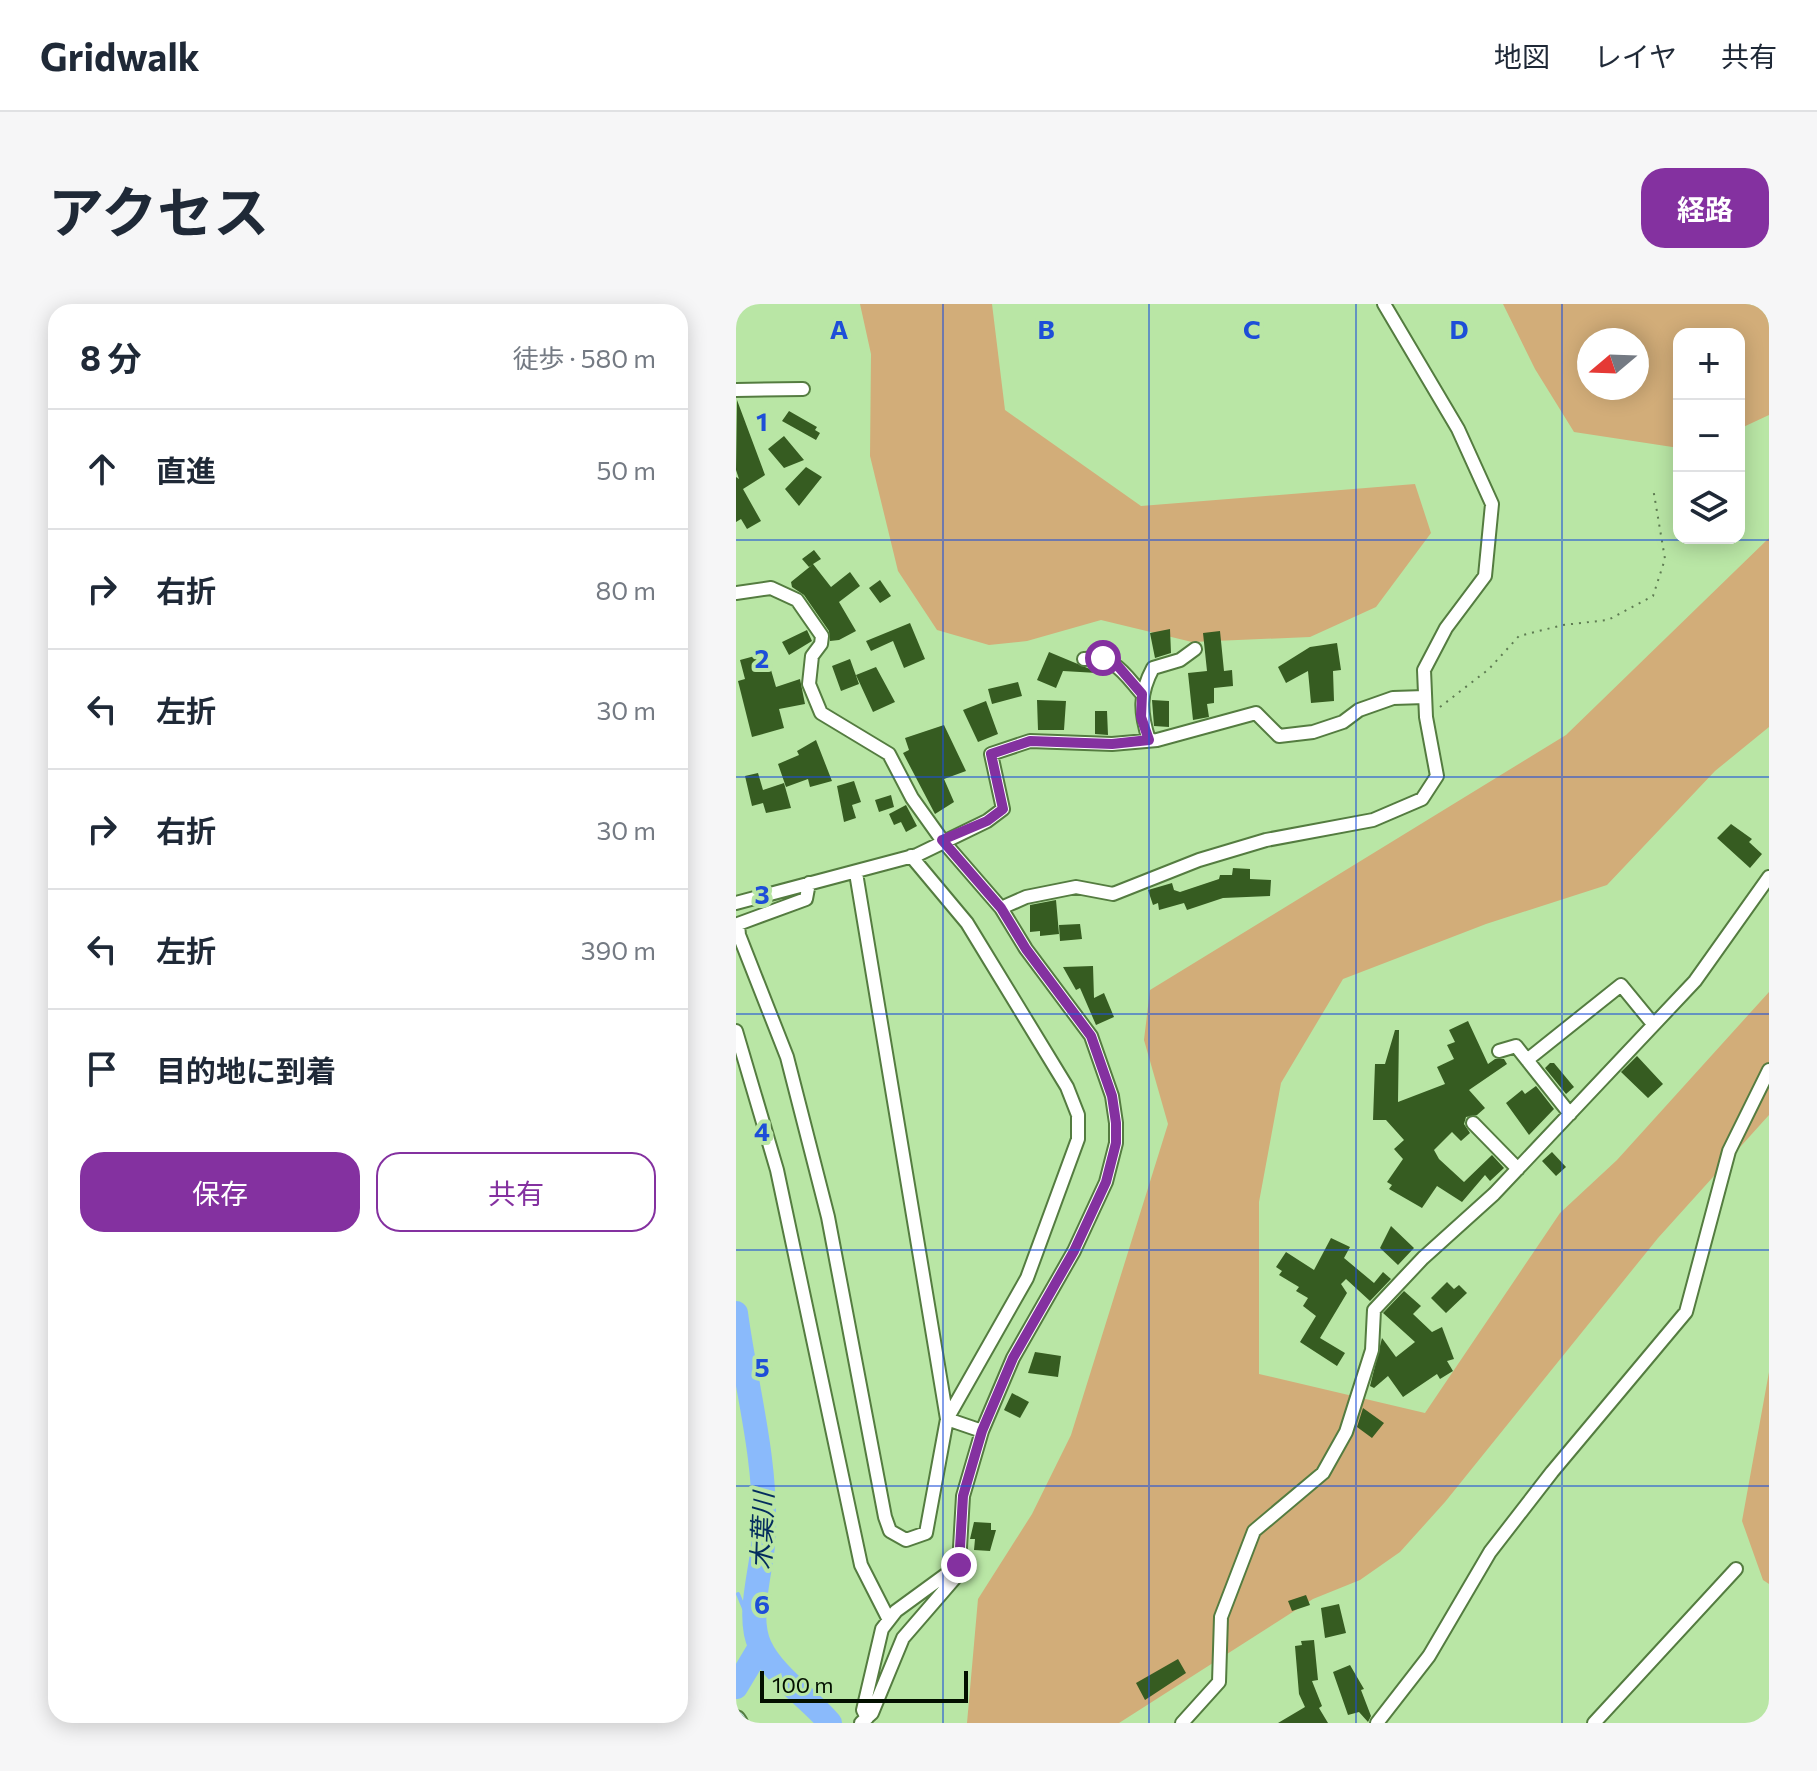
<!DOCTYPE html>
<html lang="ja">
<head>
<meta charset="utf-8">
<style>
	:root { --surface:#fff; --page:#f6f6f7; --text:#1f2937; --muted:#747a83; --line:#e0e1e3; --accent:#8431a0 }
	body { margin:0; font-family:Commissioner,"Noto Sans JP",sans-serif; background:var(--page); color:var(--text) }
	.controls { position:absolute; right:24px; top:24px; display:grid; overflow:hidden; border-radius:16px; box-shadow:0 4px 20px #0003 }
	.controls button { width:72px; height:72px; display:grid; place-items:center; padding:0; border:0; border-bottom:2px solid var(--line); background:var(--surface); color:var(--text); font:40px sans-serif }
	.compass { position:absolute; left:841px; top:24px; width:72px; height:72px; border-radius:50%; background:var(--surface); box-shadow:0 4px 20px #0003; rotate:251deg }
	.scale { position:absolute; left:24px; bottom:20px; width:208px; box-sizing:border-box; padding-left:8px; border:4px solid #031000; border-top:0; font-size:22px; line-height:28px; white-space:nowrap; color:#031000; -webkit-text-stroke:6px #b9e6a5; paint-order:stroke }
	.stop { position:absolute; width:24px; height:24px; margin:-18px; border:6px solid #8431a0; border-radius:50%; background:#fff }
	.stop.end { background:#8431a0; border-color:#fff; box-shadow:0 2px 8px #0008 }
	.list { margin:0; padding:0; list-style:none }
	h2 { display:flex; justify-content:space-between; align-items:center; height:104px; margin:0; padding:0 32px; font-size:34px }
	h2 small { font-size:26px; font-weight:400; color:var(--muted) }
	.list li { display:grid; grid-template-columns:52px 1fr auto; gap:24px; align-items:center; box-sizing:border-box; height:120px; padding:0 32px; border-top:2px solid var(--line) }
	.list b { display:block; font-size:30px; white-space:nowrap }
	.list em { font-size:26px; font-style:normal; color:var(--muted) }
	.actions { display:flex; gap:16px; padding:24px 32px }
	.actions a { flex:1; padding:18px 0; border:2px solid var(--accent); border-radius:24px; text-align:center; font-size:28px; color:var(--accent) }
	.actions .main { background:var(--accent); color:#fff }
	.icon { flex:none; width:44px; height:44px; fill:none; stroke:currentColor; stroke-width:2; stroke-linecap:round; stroke-linejoin:round }
	.map { position:relative; flex:none; width:1033px; height:1419px; overflow:hidden; border-radius:24px }
	header { display:flex; align-items:center; gap:48px; box-sizing:border-box; height:112px; padding:0 40px; background:var(--surface); border-bottom:2px solid var(--line) }
	header strong { font-size:38px }
	nav { display:flex; gap:44px; margin-inline-start:auto; font-size:28px }
	.intro { display:flex; align-items:center; justify-content:space-between; box-sizing:border-box; height:192px; padding:0 48px }
	h1 { margin:0; font-size:56px }
	.button { padding:20px 36px; border-radius:24px; background:var(--accent); color:#fff; font-size:28px; font-weight:700 }
	main { display:flex; gap:48px; padding:0 48px }
	aside { flex:1; background:var(--surface); border-radius:24px; box-shadow:0 4px 20px #0003 }
	.map>svg:first-child { display:block }
</style>
</head>
<body>
<header>
<strong>Gridwalk</strong>
<nav><a>地図</a><a>レイヤ</a><a>共有</a></nav>
</header>
<div class="intro"><h1>アクセス</h1><a class="button">経路</a></div>
<main>
<aside>
<h2>8 分<small>徒歩 · 580 m</small></h2>
<ul class="list">
<li><svg class="icon" aria-label="ahead" viewBox="0 0 24 24"><path d="M12 20V5M6 11l6-6 6 6"/></svg><div><b>直進</b></div><em>50 m</em></li>
<li><svg class="icon" aria-label="right" viewBox="0 0 24 24"><path d="M7 20v-9h11M14 6l5 5-5 5"/></svg><div><b>右折</b></div><em>80 m</em></li>
<li><svg class="icon" aria-label="left" viewBox="0 0 24 24"><path d="M17 20v-9H6M10 6l-5 5 5 5"/></svg><div><b>左折</b></div><em>30 m</em></li>
<li><svg class="icon" aria-label="right" viewBox="0 0 24 24"><path d="M7 20v-9h11M14 6l5 5-5 5"/></svg><div><b>右折</b></div><em>30 m</em></li>
<li><svg class="icon" aria-label="left" viewBox="0 0 24 24"><path d="M17 20v-9H6M10 6l-5 5 5 5"/></svg><div><b>左折</b></div><em>390 m</em></li>
<li><svg class="icon" aria-label="arrive" viewBox="0 0 24 24"><path d="M6 21V4h12l-3 4 3 4H6"/></svg><div><b>目的地に到着</b></div></li>
</ul>
<div class="actions"><a class="main">保存</a><a>共有</a></div>
</aside>
<div class="map">
<svg width="1033" height="1419" viewBox="0 0 1033 1419">
	<rect width="100%" height="100%" fill="#b9e6a5"/>
	<path fill="#d2ad79" fill-rule="evenodd" d="M124 0H256L269 106 405 202 679 180 695 229 640 303 574 333 456 338 365 316 291 337 253 341 201 326 162 267 134 152 135 50Z
		M767 0H1033V111L1003 125V30H943V144L838 128 799 65ZM901 36V84H853V36Z
		M1033 234V423L979 467 871 581 750 620 607 675 545 779 523 898V1070L689 1109 824 909 881 856 1033 688V811L922 934 709 1198 664 1248 624 1276 577 1295 383 1419H231L242 1295 296 1210 335 1131 432 820 408 736 414 686 830 431Z
		M1033 1068V1280L1027 1276 1006 1217Z"/>
	<g fill="none" stroke-linecap="round" stroke-linejoin="round">
		<path stroke="#8abafb" stroke-width="4" d="M2 1290 24 1343"/>
		<path stroke="#8abafb" stroke-width="24" d="M0 1009C10 1083 30 1152 28 1227 28 1261 9 1310 24 1342 38 1372 73 1394 94 1419
			M0 1383 24 1343"/>
	</g>
	<path fill="#365c21" d="M1 96 29 171 7 185 25 217 11 225 5 215 0 218V173L3 175 0 166Z
		M53 107 81 123 79 126 84 129 80 136 46 117Z
		M48 132 68 156 48 164 32 145Z
		M70 163 86 173 63 202 49 185Z
		M78 246 85 255 77 260 95 283 114 268 124 282 103 298 120 327 103 336 94 337 93 327 68 291 56 283 55 278 76 261 73 263 66 255Z
		M144 276 155 292 144 299 133 284Z
		M174 319 189 355 168 364 157 337 135 347 130 337Z
		M434 325 435 349 419 354 414 329Z
		M71 326 76 337 53 351 46 338Z
		M484 327 488 367 496 366 497 382 478 384V399L471 400 473 413 457 416 452 369 471 367 467 329Z
		M601 339 605 366 597 367 598 397 575 399 572 367 550 379 542 363 574 343Z
		M313 348 361 368V369L327 367 320 384 301 376Z
		M30 349 40 383 64 375 69 400 43 405 48 424 16 433 2 377 9 375 4 356Z
		M114 355 123 380 105 387 96 362Z
		M140 363 159 398 137 408 120 371Z
		M282 378 286 392 256 400 252 385Z
		M301 396 330 397 328 426H302Z
		M416 396 433 397V423L418 422Z
		M250 397 262 430 242 438 227 406Z
		M359 407H371L372 431 359 430Z
		M208 421 230 467 208 475 218 498 199 510 167 449 173 446 169 434Z
		M80 436 96 477 74 483 72 475 50 483 42 460 63 451 61 447Z
		M22 469 27 486 48 479 55 504 30 509 27 499 16 502 9 472Z
		M118 477 125 498 116 501 120 514 108 518 101 482Z
		M155 491 158 503 143 508 139 496Z
		M170 501 181 522 170 528 165 518 158 521 153 510Z
		M995 520 1016 535 1013 538 1026 550 1014 564 981 534Z
		M497 564 514 565V575L535 576 534 592 487 594 451 606 448 599 423 606 422 599 417 601 412 586 436 579 438 586 444 588 483 575 484 571H496Z
		M320 596 323 630 304 632V627L294 628V601Z
		M344 620 346 635 324 637 323 621Z
		M357 662 358 694 368 689 378 713 360 721 344 684 340 686 327 663Z
		M732 717 752 760 759 755H768L771 760 733 786 749 804 741 811 730 813 728 820 734 829 725 837 716 828 698 846 703 855 728 878 756 851 768 864 754 877 749 871 726 898 701 882 686 904 653 885 656 881 651 878 667 855 658 845 668 836 650 816H637L639 760H649L659 726H663L662 798 709 780 701 763 718 755 711 741 719 738 713 726Z
		M901 752 927 780 912 794 885 768Z
		M814 759H818L838 783 830 790 809 764Z
		M800 782 818 805 793 831 770 799 786 786 789 790Z
		M816 848 830 863 820 872 806 857Z
		M655 922 678 944 662 961 644 944Z
		M595 934 614 943 608 954 638 979 647 968 655 975 634 997 610 975 605 980 611 989 584 1034 609 1049 601 1062 564 1038 580 1012 567 1002 572 994 560 987 563 983 543 971 546 967 540 963 550 948 578 966Z
		M711 978 718 985 723 981 731 989 710 1009 695 994Z
		M668 987 685 1002 677 1010 696 1028 706 1023 718 1055 711 1057 717 1067 704 1075 701 1070 667 1093 652 1072 638 1084 634 1082 646 1034 660 1053 679 1038 647 1009Z
		M299 1048 325 1052 322 1073 292 1069Z
		M276 1089 293 1098 284 1114 268 1106Z
		M627 1104 648 1119 636 1134 621 1123Z
		M238 1218 255 1219V1226H260L254 1247 238 1246 239 1235H234Z
		M570 1291 574 1301 556 1307 552 1297Z
		M603 1300 610 1329 589 1334 585 1304Z
		M578 1336 582 1376 576 1377 586 1402 583 1404 592 1419H542L569 1403 563 1390 559 1342 566 1341 565 1337Z
		M442 1355 450 1369 409 1396 400 1379Z
		M614 1361 628 1385 625 1386 635 1412 632 1418 623 1408 612 1411 597 1368Z"/>
	<g fill="none" stroke-linecap="round" stroke-linejoin="round">
		<defs>
			<path id="minor" d="M0 86 67 85
				M0 289 35 284 61 296 86 332 85 340 76 352 73 380 85 409 153 450 176 494 206 536 265 604 290 645 355 732 376 792 380 819V839L370 878 338 947 277 1054 246 1127 227 1192 223 1261 218 1275 167 1334 136 1409 125 1419
				M348 355C380 353 386 367 406 390
				M413 436C404 408 403 390 417 364L444 356 459 345
				M120 569 211 1115 246 1127
				M73 579 70 595 2 620 3 631 51 753 92 913 149 1213 154 1227 170 1236 190 1229 211 1115 291 974 342 835V811L331 783 231 619 175 552
				M0 599 181 551 251 517 267 505 255 450 294 437 376 440 421 436 520 409 543 432 577 428 607 418 623 406 657 394 689 393
				M265 604 290 593 340 583 377 590 463 556 530 536 637 516 686 495 701 472 690 413 688 366 710 324 749 272 756 200 722 125 648 0
				M0 727 41 866 125 1261 153 1316
				M763 747 780 742 834 810
				M791 756 885 681 917 720
				M737 819 782 865
				M131 1414 127 1406 146 1325 160 1307 223 1261
				M446 1419 483 1378 485 1313 518 1227 587 1169 610 1128 636 1046 638 1006 687 954 758 890 959 677 1033 573
				M641 1419 693 1352 754 1248 816 1168 950 1008 993 847 1033 766
				M858 1419 1000 1265"/>
			<path id="secondary" d="M0 1416 2 1419"/>
		</defs>
		<use href="#minor" stroke="#547c40" stroke-width="16"/>
		<use href="#secondary" stroke="#547c40" stroke-width="22"/>
		<path stroke="#5e7b52" stroke-width="2" stroke-dasharray="2 6" stroke-linecap="butt" d="M704 403 753 365 783 332 827 321 872 316 917 292 929 255 917 184"/>
		<use href="#minor" stroke="#fff" stroke-width="12"/>
		<use href="#secondary" stroke="#c1e3e4" stroke-width="18"/>
	</g>
	<g fill="none" stroke-linecap="round" stroke-linejoin="round">
		<path stroke="#8431a0" stroke-width="10" d="M223 1261 227 1192 246 1127 277 1054 338 947 370 878 380 839V819L376 792 355 732 290 645 265 604 206 536 251 517 267 505 255 450 294 437 376 440 413 436 405 413 406 390 381 361 367 354"/>
	</g>
	<path fill="none" stroke="#1d4ed8" stroke-width="2" stroke-opacity="0.55" d="M207 0V1419M413 0V1419M620 0V1419M826 0V1419M0 236H1033M0 473H1033M0 710H1033M0 946H1033M0 1182H1033"/>
	<g text-anchor="middle" dominant-baseline="central" stroke-width="8" stroke-linejoin="round" paint-order="stroke">
		<g font-size="26" font-style="italic" fill="#032c5d" stroke="#b9e6a5">
			<text transform="translate(25 1227) rotate(-88)">木葉川</text>
		</g>
	</g>
	<g font-size="26" text-anchor="middle" font-weight="bold" fill="#1d4ed8" stroke="#b9e6a5" stroke-width="8" stroke-linejoin="round" paint-order="stroke">
		<text x="103" y="35">A</text>
		<text x="310" y="35">B</text>
		<text x="516" y="35">C</text>
		<text x="723" y="35">D</text>
		<text x="26" y="127">1</text>
		<text x="26" y="364">2</text>
		<text x="26" y="600">3</text>
		<text x="26" y="837">4</text>
		<text x="26" y="1073">5</text>
		<text x="26" y="1310">6</text>
	</g>
</svg>
<div class="controls">
<button>+</button>
<button>−</button>
<button><svg class="icon" aria-label="layers" viewBox="0 0 24 24"><path d="M12 4l9 5-9 5-9-5zM3 14l9 5 9-5"/></svg></button>
</div>
<svg class="compass" viewBox="-18 -18 36 36"><path d="M0-13l5 13h-10z" fill="#e53935"/><path d="M0 13l5-13h-10z" fill="#747a83"/></svg>
<div class="scale">100 m</div>
<div class="stop" style="left:367px;top:354px"></div>
<div class="stop end" style="left:223px;top:1261px"></div>
</div>
</main>
</body>
</html>
